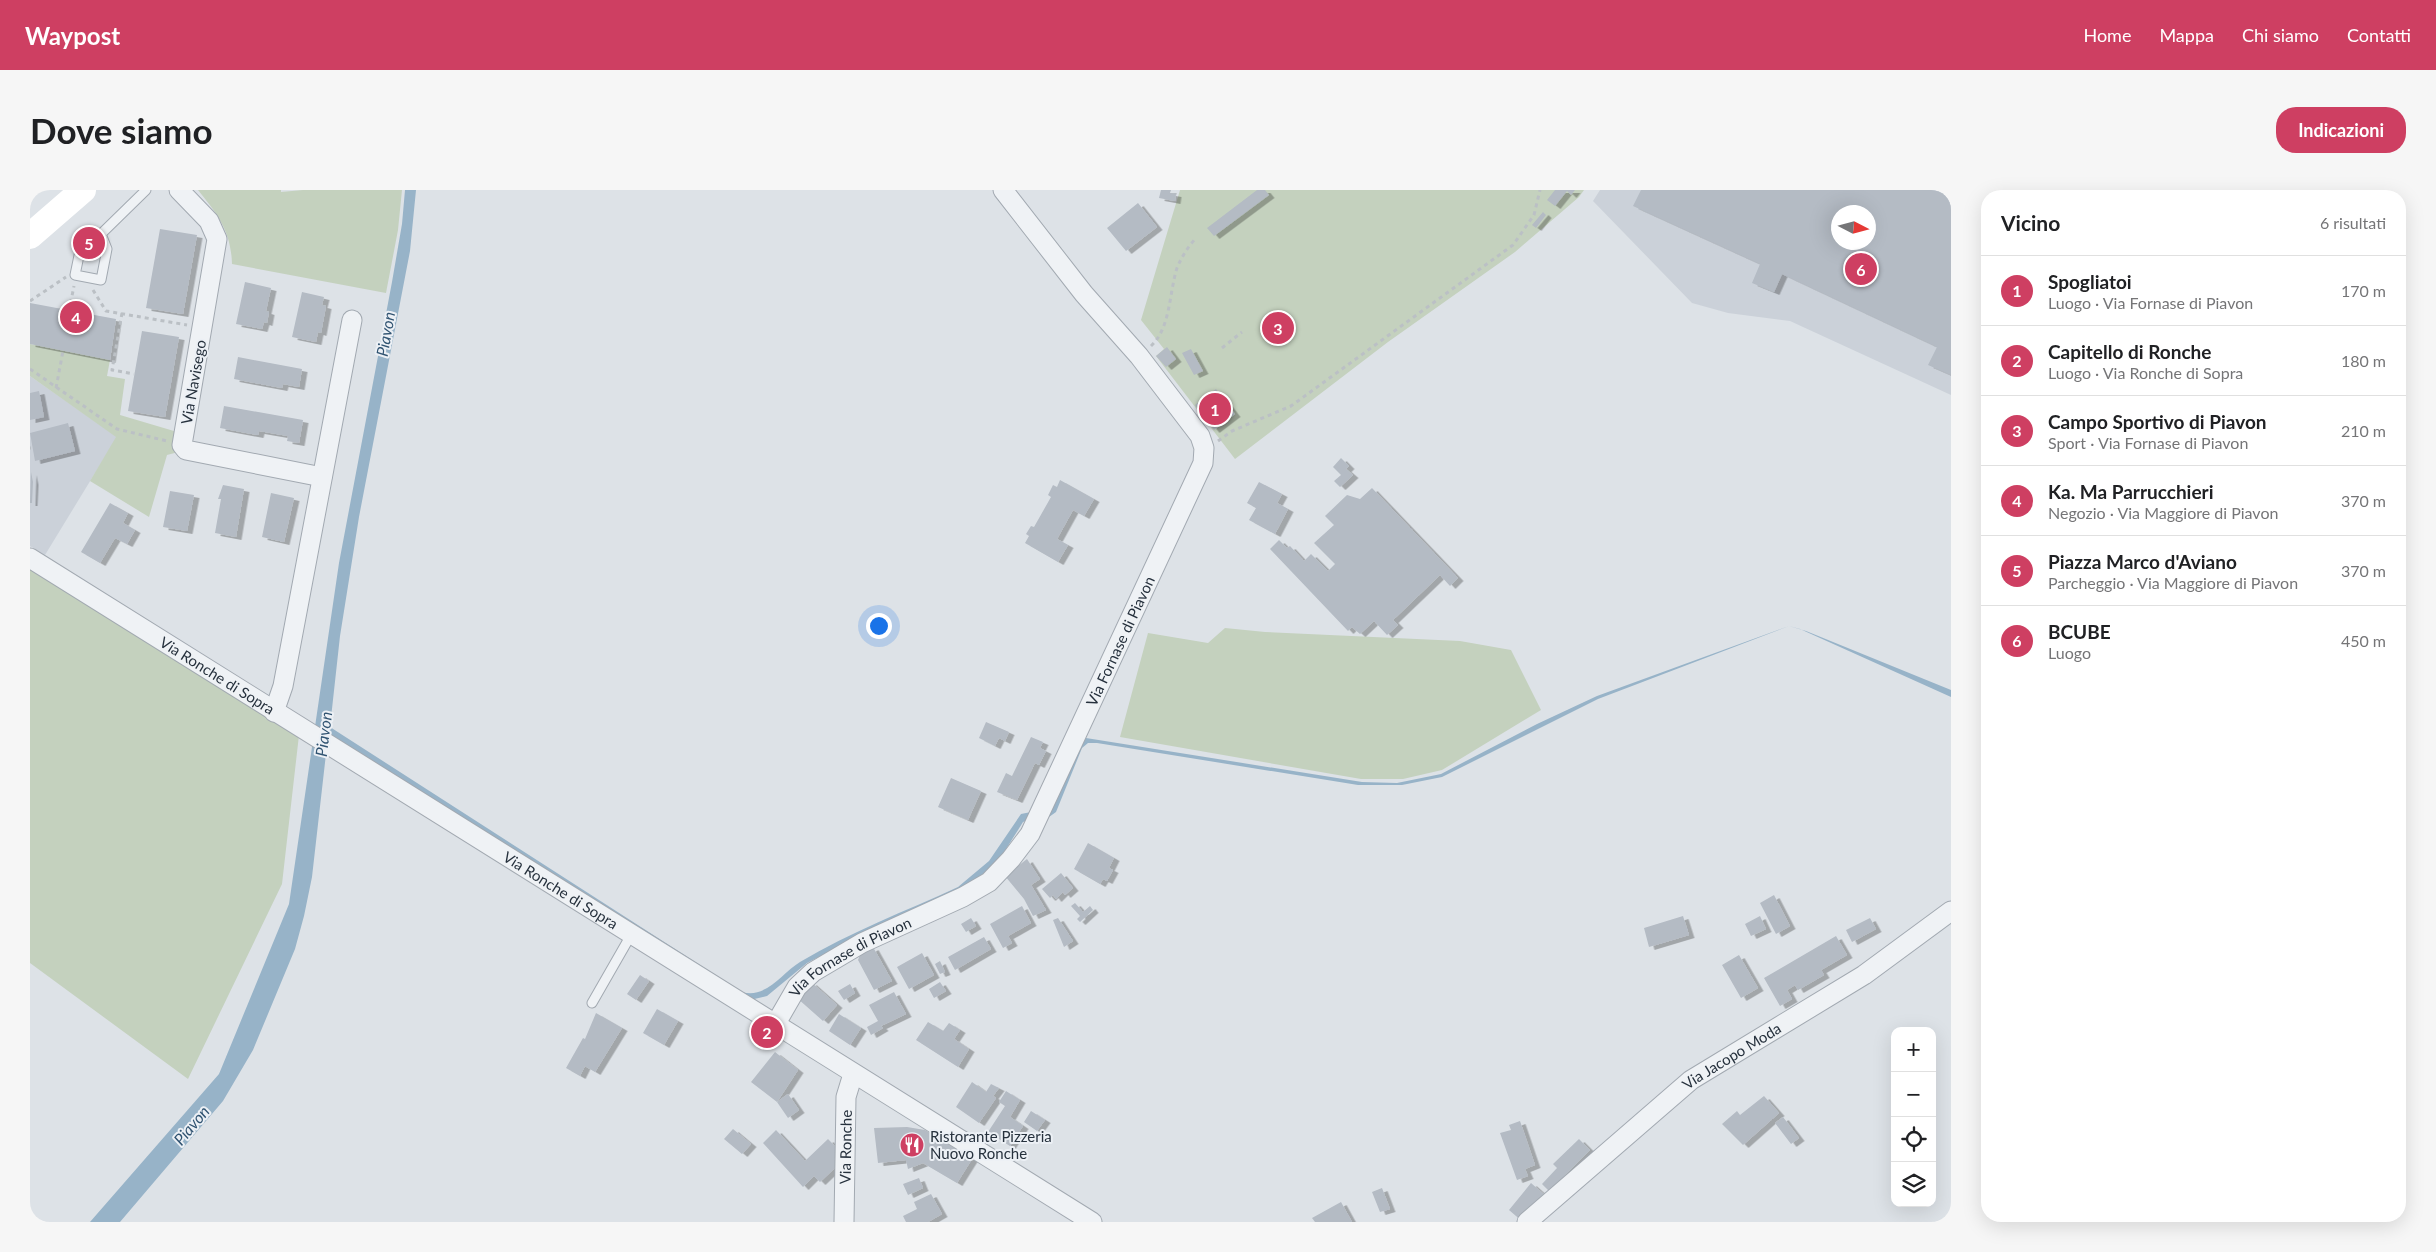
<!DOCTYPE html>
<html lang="it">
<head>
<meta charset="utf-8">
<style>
	:root { --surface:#fff; --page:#f6f6f6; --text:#202124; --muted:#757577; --line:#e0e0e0; --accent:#ce3f62 }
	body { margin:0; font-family:Lato,sans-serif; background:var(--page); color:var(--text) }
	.controls { position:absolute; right:15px; bottom:15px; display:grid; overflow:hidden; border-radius:10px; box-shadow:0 5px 20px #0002 }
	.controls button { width:45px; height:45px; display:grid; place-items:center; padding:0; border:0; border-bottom:1px solid var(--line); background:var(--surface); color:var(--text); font:25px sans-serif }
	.compass { position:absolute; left:1801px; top:15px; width:45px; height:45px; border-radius:50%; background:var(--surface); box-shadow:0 5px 20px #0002; rotate:96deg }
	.you { position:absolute; left:848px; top:435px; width:18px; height:18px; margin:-12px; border:4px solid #fff; border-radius:50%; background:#1a73e8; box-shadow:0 0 0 8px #1a73e833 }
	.badge { display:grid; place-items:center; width:32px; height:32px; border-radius:50%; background:var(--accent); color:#fff; font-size:16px; font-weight:700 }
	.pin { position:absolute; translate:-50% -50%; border:2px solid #fff; box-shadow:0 1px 5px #0006 }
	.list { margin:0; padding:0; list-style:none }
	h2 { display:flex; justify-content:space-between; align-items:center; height:65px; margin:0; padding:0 20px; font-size:21px }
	h2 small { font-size:16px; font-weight:400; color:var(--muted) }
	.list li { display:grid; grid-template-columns:32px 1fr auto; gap:15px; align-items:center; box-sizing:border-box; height:70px; padding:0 20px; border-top:1px solid var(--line) }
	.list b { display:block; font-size:19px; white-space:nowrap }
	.list p { margin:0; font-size:16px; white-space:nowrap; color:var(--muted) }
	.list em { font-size:16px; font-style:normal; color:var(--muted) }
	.icon { flex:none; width:28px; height:28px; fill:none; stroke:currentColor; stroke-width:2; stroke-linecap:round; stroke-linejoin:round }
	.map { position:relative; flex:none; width:1921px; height:1032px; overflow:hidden; border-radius:20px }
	header { display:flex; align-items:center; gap:30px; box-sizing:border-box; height:70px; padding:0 25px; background:var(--accent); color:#fff }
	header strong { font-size:24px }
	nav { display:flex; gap:28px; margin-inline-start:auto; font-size:18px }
	.intro { display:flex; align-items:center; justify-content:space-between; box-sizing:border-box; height:120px; padding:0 30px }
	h1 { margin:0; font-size:35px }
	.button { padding:12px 22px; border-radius:20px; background:var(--accent); color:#fff; font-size:18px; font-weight:700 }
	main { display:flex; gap:30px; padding:0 30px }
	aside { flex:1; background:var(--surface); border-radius:20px; box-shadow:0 5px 20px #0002 }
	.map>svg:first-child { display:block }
</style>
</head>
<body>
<header>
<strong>Waypost</strong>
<nav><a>Home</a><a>Mappa</a><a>Chi siamo</a><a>Contatti</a></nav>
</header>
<div class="intro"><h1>Dove siamo</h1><a class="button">Indicazioni</a></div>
<main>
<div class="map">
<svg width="1921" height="1032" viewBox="0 0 1921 1032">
	<defs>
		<filter id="shadow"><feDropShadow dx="5.5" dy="3" stdDeviation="0" flood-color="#0004"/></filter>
	</defs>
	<rect width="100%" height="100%" fill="#dde2e7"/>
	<path fill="#cbd1d9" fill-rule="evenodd" d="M1570 0H1921V205L1760 131 1698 123 1662 113 1563 11ZM1808 22H1838V52H1808Z
		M0 186 87 247 15 365 0 356Z"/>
	<path fill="#c4d1be" d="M168 0H251V2L273 0H372L368 40 356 103 202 74C201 41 188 25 168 0Z
		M1150 0H1554L1549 7 1485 62 1358 152 1205 269 1126 166 1134 159 1111 130Z
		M0 154 80 170 77 186 95 189 90 225 154 244 156 260 137 265 119 327 60 291 86 247 0 186Z
		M0 370 269 545 252 694 158 889 0 773Z
		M1195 438 1235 442 1430 451 1481 460 1511 520 1412 580 1373 589H1331L1090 547 1118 443 1178 453Z"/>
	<path fill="#97b3c8" d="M375 0H386L380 61 329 327 310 446 300 537 712 802C736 809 752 783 770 772 820 742 876 721 928 697L959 671 991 624 1011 620 1052 550 1056 548 1332 592 1367 593 1411 584 1507 534 1567 506 1759 436 1776 441 1921 500V507L1770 439 1759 436 1568 509 1412 587 1372 595H1328L1067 553H1058L1052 558 1026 622 1019 627 1000 629 993 632 971 667 947 692 808 757 777 773 737 806 720 810 297 555 282 687 274 726 265 759 223 860 193 911 90 1032H60L189 884 259 714 309 373 362 92 372 34Z"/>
	<path fill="#b4bbc4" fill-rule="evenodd" filter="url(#shadow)" d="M1131 0H1141L1140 3 1146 4 1145 11 1129 8Z
		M1227 0H1235L1239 5 1184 46 1177 38Z
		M1525 0H1545L1541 5 1537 1 1525 16 1517 10Z
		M1611 0H1921V185L1898 175 1907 157 1752 84 1744 102 1722 93 1730 74 1603 16ZM1808 22H1838V52H1808Z
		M1108 13 1127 37 1096 61 1077 38Z
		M1513 22 1516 25 1506 38 1502 35Z
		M130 39 167 45 153 124 116 118Z
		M215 92 241 98 236 121 239 122 237 133 234 132 232 139 206 134Z
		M272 102 294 107 292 115 296 116 291 143 288 142 286 152 262 147Z
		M0 113 86 129 80 170 0 154Z
		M112 141 149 147 135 227 98 221Z
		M1137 157 1146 169 1136 177 1126 166Z
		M1161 159 1173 181 1164 185 1152 163Z
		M208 167 272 179 269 197 253 194 252 198 204 189Z
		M1186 199 1205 224 1184 240 1165 215Z
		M9 201 14 227 0 230V203Z
		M194 216 273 230 269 253 257 251 258 246 229 241 228 245 190 238Z
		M38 233 45 261 5 271 0 243Z
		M1311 268 1319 276 1316 279 1323 285 1310 297 1304 291 1311 285 1303 277Z
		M1 282 3 292 2 313H0Z
		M1030 290 1064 309 1054 326 1043 320 1027 349 1038 355 1028 372 995 353 999 346 996 344 1001 336 1004 337 1021 307 1018 305 1023 295 1027 297Z
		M1229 292 1252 304 1247 313 1258 319 1245 344 1219 330 1226 318 1217 313Z
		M193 295 214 299 206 347 185 343 191 309H188Z
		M1342 298 1428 388 1420 396 1410 385 1363 430 1368 435 1357 445 1344 431 1330 444 1322 437 1318 441 1240 359 1249 350 1257 358 1260 356 1274 371 1281 364 1298 381 1305 374 1284 353 1304 335 1295 326 1317 305 1330 309Z
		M140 301 164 305 157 341 133 337Z
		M241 303 264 308 254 352 232 347Z
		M80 313 98 323 93 333 105 340 97 354 85 348 70 373 51 362Z
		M956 532 979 542 975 551 969 548 965 556 949 548Z
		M1001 547 1013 552 1010 558 1016 561 1009 575 1005 573 987 610 967 602 976 583 982 586Z
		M921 588 951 601 938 630 908 617Z
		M1058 653 1084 668 1079 678 1083 680 1077 691 1073 689 1070 694 1044 679Z
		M997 669 1010 689 1001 695 1016 720 1003 726 994 709 975 686Z
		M1031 683 1043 698 1035 705 1033 702 1026 709 1023 705 1020 708 1012 699Z
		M1744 705 1760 736 1746 744 1730 713Z
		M1045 713 1053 722 1060 716 1063 720 1050 732 1047 729 1050 726 1041 716Z
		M992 716 1001 733 978 746 982 753 973 758 960 734Z
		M1653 726 1659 745 1619 757 1614 738Z
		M1730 726 1736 739 1721 746 1715 734Z
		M941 728 946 736 936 742 931 734Z
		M1028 728 1043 751 1034 757 1023 730Z
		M1840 728 1846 739 1822 752 1816 740Z
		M1806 746 1817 765 1791 780 1794 785 1768 800 1765 795 1757 800 1762 809 1750 816 1734 788Z
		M954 747 961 759 925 780 918 767Z
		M843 757 862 791 844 800 828 770 830 765Z
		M892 763 904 785 879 799 867 777Z
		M1709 765 1728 798 1711 808 1692 775Z
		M910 771 915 782 910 784 905 774Z
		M610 785 619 791 606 810 597 804Z
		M781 792 807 815 793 831 767 808Z
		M910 792 916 801 904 808 899 799Z
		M820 794 825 803 814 810 808 801Z
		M864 802 876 824 851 836 853 838 841 845 837 837 848 831 839 815Z
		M627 819 648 831 634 855 613 843Z
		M566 823 592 838 565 882 555 876 550 886 536 878 553 848 555 849Z
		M809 824 831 838 820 855 799 841Z
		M898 832 913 841 919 833 930 840 924 849 939 859 928 877 886 850Z
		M734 835 744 841 739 849 729 843Z
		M745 862 768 880 747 912 758 904 769 920 758 928 747 912 721 892Z
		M942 892 956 902 961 894 969 898 963 906 966 908 949 933 926 917Z
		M976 901 990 910 980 927 993 936 980 956 958 942 975 916 969 912Z
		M1734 906 1749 923 1713 955 1692 934 1707 921 1710 925Z
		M1001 921 1015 930 1007 941 994 932Z
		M1753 927 1769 948 1761 954 1745 933Z
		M1490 931 1505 975 1495 979 1498 986 1487 990 1470 943 1481 940 1479 935Z
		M877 937 895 940 942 969 927 993 893 973 878 979 876 970 848 973 844 938Z
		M703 939 721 954 712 964 694 949Z
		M746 940 775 971 798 949 810 961 804 969 809 974 790 992 784 986 773 997 733 953Z
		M1549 949 1560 960 1535 985 1538 987 1522 1004 1512 994 1527 978 1523 974Z
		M889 988 893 998 878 1005 873 994Z
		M1501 993 1517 1007 1493 1032 1479 1020Z
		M1352 998 1360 1019 1350 1022 1342 1002Z
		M901 1004 912 1024 898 1032H876L873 1026 887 1019 884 1012Z
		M1311 1012 1322 1032H1285L1282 1028Z"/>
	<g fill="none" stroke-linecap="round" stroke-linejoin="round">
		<defs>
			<path id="service" d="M71 44 77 59 71 90 45 85 52 51Z
				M71 44 116 0
				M562 813 601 745"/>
			<g id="minor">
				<path d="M149 0 179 31 187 49 152 255 156 260 292 287"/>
				<path id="s1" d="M0 368 1062 1032"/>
				<path d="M244 522 253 496 322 130"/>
				<path id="s2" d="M745 835 767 797 783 782 832 753 933 707 959 692 981 669 1000 644 1173 273 1174 258 1170 246 1109 166 1054 104 973 0"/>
				<path id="s3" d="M814 1032 816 907 823 884"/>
				<path id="s4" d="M1497 1032 1661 890 1834 785 1921 721"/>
			</g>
		</defs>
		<use href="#service" stroke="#a2a9b1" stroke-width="11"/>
		<use href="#minor" stroke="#a2a9b1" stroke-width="21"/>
		<path stroke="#bbc0c5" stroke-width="3" stroke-dasharray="4 4" stroke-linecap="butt" d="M63 100 76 121 157 135
			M0 111 36 87
			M39 121 44 96
			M92 123 82 180 104 184
			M1121 156C1141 137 1139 103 1147 78 1152 66 1158 57 1166 48
			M1192 158 1212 142
			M0 179 87 239 137 251
			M26 198 33 161
			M1188 251 1202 241 1261 216 1483 55 1504 25 1510 0
			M0 258H1"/>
		<use href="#service" stroke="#eff2f5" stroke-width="9"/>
		<use href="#minor" stroke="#eff2f5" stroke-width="19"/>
		<path stroke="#fff" stroke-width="26" d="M0 46 53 0"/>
	</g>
	<defs>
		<symbol id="restaurant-disc" viewBox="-11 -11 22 22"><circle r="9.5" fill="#ce3f62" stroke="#ecf0f5"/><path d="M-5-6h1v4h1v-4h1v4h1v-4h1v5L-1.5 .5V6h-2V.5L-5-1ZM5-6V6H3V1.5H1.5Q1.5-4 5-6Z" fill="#fff"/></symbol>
	</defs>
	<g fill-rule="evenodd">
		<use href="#restaurant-disc" x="868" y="941" width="28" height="28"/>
	</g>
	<g text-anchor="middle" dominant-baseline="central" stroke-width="4" stroke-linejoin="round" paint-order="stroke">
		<g font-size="15" fill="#26313d" stroke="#ecf0f5">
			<text transform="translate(163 192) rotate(-80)">Via Navisego</text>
			<text stroke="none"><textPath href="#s2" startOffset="540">Via Fornase di Piavon</textPath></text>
			<text stroke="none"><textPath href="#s1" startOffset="221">Via Ronche di Sopra</textPath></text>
			<text stroke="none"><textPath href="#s1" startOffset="626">Via Ronche di Sopra</textPath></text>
			<text stroke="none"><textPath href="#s2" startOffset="105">Via Fornase di Piavon</textPath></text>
			<text stroke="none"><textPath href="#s4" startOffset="264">Via Jacopo Moda</textPath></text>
			<text stroke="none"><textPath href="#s3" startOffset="75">Via Ronche</textPath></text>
		</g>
		<g font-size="15" fill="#26313d" stroke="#ecf0f5" text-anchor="start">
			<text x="900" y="946">Ristorante Pizzeria<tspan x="900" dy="17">Nuovo Ronche</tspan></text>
		</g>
		<g font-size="16" font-style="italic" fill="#305371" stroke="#ecf0f5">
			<text transform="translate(355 144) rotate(-80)">Piavon</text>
			<text transform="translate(293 544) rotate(-83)">Piavon</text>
			<text transform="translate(161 935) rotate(-50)">Piavon</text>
		</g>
	</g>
</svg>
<div class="controls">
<button>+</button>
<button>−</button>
<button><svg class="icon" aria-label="locate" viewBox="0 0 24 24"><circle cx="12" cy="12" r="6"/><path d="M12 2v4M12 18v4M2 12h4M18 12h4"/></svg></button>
<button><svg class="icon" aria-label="layers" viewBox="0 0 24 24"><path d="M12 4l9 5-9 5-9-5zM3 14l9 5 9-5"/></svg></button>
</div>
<svg class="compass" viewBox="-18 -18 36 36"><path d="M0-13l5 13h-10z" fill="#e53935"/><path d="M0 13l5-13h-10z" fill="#757577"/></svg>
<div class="you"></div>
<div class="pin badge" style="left:1185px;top:219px">1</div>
<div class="pin badge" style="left:737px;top:842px">2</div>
<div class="pin badge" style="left:1248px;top:138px">3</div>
<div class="pin badge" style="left:46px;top:127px">4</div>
<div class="pin badge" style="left:59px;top:53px">5</div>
<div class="pin badge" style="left:1831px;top:79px">6</div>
</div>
<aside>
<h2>Vicino<small>6 risultati</small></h2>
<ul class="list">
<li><span class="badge">1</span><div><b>Spogliatoi</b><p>Luogo · Via Fornase di Piavon</p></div><em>170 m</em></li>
<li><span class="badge">2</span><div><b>Capitello di Ronche</b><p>Luogo · Via Ronche di Sopra</p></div><em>180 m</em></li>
<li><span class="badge">3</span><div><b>Campo Sportivo di Piavon</b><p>Sport · Via Fornase di Piavon</p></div><em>210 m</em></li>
<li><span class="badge">4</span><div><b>Ka. Ma Parrucchieri</b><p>Negozio · Via Maggiore di Piavon</p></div><em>370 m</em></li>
<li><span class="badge">5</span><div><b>Piazza Marco d'Aviano</b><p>Parcheggio · Via Maggiore di Piavon</p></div><em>370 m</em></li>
<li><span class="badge">6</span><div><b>BCUBE</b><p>Luogo</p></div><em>450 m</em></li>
</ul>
</aside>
</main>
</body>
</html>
